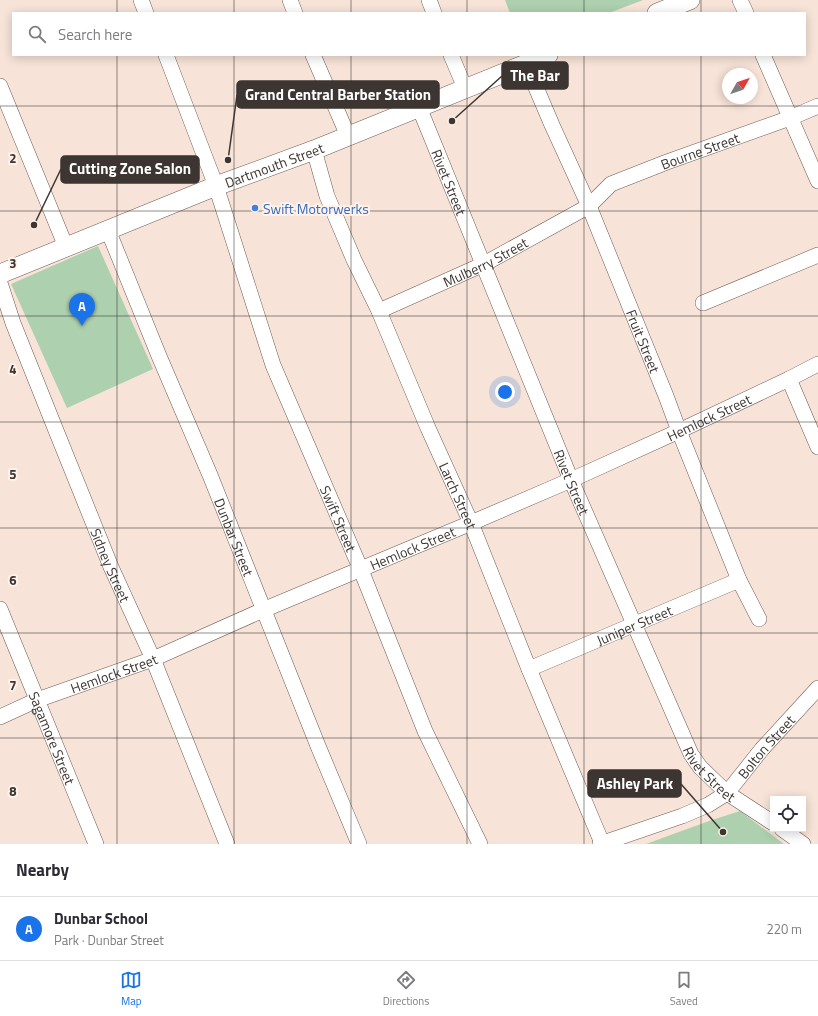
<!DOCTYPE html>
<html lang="en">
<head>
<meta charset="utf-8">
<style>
	:root { --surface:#fff; --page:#f7f7f7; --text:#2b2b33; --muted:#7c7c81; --line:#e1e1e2; --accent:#1a73e8 }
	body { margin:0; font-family:"Titillium Web",sans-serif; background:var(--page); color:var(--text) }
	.controls { position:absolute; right:12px; bottom:12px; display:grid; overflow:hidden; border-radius:0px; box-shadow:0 2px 10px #0003 }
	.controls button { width:36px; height:36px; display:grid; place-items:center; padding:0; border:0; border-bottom:1px solid var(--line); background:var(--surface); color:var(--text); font:20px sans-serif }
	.compass { position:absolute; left:722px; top:68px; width:36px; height:36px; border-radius:50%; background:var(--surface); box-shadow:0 2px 10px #0003; rotate:50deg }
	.you { position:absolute; left:505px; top:392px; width:14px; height:14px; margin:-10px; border:3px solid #fff; border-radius:50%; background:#1a73e8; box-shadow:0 0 0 6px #1a73e833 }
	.badge { display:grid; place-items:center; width:26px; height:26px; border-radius:50%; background:var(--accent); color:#fff; font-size:13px; font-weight:700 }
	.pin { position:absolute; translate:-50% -33px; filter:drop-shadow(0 1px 2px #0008) }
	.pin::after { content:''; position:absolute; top:21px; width:14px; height:12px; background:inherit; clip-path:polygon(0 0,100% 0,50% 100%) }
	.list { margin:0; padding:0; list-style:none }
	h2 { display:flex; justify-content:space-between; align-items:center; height:52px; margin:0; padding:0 16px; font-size:17px }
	h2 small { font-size:13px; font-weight:400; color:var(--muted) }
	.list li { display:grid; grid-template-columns:26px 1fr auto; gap:12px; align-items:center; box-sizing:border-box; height:64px; padding:0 16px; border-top:1px solid var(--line) }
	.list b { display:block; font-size:15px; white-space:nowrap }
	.list p { margin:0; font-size:13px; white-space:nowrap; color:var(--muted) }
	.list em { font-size:13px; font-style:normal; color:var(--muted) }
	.icon { flex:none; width:22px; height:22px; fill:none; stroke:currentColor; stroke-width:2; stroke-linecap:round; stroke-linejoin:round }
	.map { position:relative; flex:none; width:818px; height:844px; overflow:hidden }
	.search { position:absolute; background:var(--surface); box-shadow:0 2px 10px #0003; left:12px; right:12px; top:12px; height:44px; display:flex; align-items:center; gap:10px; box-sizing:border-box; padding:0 14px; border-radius:0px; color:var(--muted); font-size:15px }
	.sheet { height:116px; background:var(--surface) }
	nav { display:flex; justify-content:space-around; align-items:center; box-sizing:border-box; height:56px; border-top:1px solid var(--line); background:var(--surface); font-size:11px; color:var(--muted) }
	nav a { display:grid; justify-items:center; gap:2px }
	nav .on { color:var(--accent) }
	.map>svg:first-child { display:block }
</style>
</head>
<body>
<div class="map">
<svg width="818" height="844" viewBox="0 0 818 844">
	<rect width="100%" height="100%" fill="#f7e3d7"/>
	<path fill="#add0af" d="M505 0H643L609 13H510Z
		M98 246 153 369 67 408 11 284Z
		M740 811 784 844H646L709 821Z"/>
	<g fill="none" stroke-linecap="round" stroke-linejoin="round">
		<defs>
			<g id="minor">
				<path d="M141 0 146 13"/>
				<path d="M290 0 295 13"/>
				<path d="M429 0 434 13"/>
				<path d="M740 0 746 13"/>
				<path id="s1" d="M166 55 216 186 273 365 361 570 425 731 480 844"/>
				<path d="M313 55 348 136"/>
				<path d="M451 55 465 88"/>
				<path d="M763 55 818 181"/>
				<path id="s2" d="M526 64 552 125 589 206 666 396 679 431 739 580 759 619"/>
				<path d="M0 86 66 247"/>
				<path id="s3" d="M419 107 571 480 691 754 700 767 727 793 773 823"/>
				<path id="s4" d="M314 150 327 196 354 260 379 311 428 428 471 523 529 669 602 843"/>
				<path id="s5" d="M108 230 159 356 210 475 318 746 359 844"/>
				<path id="s6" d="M0 283 13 323 55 428 111 567 153 659 227 844"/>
				<path d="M703 303 818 255"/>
				<path id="s7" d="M379 311 484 264 589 206 611 184 667 162 790 118 818 106"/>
				<path d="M789 379 818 447"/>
				<path id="s8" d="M0 609 96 844"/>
				<path id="s9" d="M529 669 739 580"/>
				<path id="s10" d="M0 717 37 700 153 659 263 610 471 523 571 480 679 431 789 379 818 364"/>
				<path d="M782 829 803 844"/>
				<path id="s11" d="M600 844 682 816 708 805 727 793 762 749 818 688"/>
			</g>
			<g id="major">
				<path d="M657 13 690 0"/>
				<path id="s12" d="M0 274 216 186 314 150 548 55"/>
			</g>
		</defs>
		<use href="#minor" stroke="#6f5d54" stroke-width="16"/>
		<use href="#major" stroke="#6f5d54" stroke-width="20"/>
		<use href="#minor" stroke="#fff" stroke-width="15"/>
		<use href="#major" stroke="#fff" stroke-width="19"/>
	</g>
	<path fill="none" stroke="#3d3531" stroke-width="1" stroke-opacity="0.55" d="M117 0V13M234 0V13M351 0V13M467 0V13M584 0V13M701 0V13M117 55V844M234 55V844M351 55V844M467 55V844M584 55V844M701 55V844M0 106H818M0 211H818M0 316H818M0 422H818M0 528H818M0 633H818M0 738H818"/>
	<circle fill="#3f7fe0" stroke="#fef2eb" stroke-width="1.5" cx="255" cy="208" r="4"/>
	<g text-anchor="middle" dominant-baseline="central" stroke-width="4" stroke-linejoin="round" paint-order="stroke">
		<g font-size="14" fill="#3d3531" stroke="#fef2eb">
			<text stroke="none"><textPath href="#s7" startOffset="361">Bourne Street</textPath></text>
			<text stroke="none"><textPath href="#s12" startOffset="295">Dartmouth Street</textPath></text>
			<text stroke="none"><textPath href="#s3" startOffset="81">Rivet Street</textPath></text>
			<text stroke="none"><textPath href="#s7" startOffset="117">Mulberry Street</textPath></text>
			<text stroke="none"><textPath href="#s2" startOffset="301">Fruit Street</textPath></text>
			<text stroke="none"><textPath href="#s10" startOffset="770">Hemlock Street</textPath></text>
			<text stroke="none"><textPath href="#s3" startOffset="405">Rivet Street</textPath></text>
			<text stroke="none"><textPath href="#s4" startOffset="375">Larch Street</textPath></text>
			<text stroke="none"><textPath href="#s1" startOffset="495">Swift Street</textPath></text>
			<text stroke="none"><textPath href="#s5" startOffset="332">Dunbar Street</textPath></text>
			<text stroke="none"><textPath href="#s10" startOffset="446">Hemlock Street</textPath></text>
			<text stroke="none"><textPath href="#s6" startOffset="303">Sidney Street</textPath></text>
			<text stroke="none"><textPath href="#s9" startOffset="114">Juniper Street</textPath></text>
			<text stroke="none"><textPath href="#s10" startOffset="122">Hemlock Street</textPath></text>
			<text stroke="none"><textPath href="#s8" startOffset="139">Sagamore Street</textPath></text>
			<text stroke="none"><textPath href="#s11" startOffset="198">Bolton Street</textPath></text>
			<text stroke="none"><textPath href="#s3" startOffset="729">Rivet Street</textPath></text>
		</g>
		<g font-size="14" fill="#366cbe" stroke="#fef2eb" text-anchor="start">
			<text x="263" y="208">Swift Motorwerks</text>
		</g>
	</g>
	<g font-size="13" text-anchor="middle" font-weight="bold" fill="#3d3531" stroke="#fef2eb" stroke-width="4" stroke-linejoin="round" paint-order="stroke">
		<text x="13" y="163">2</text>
		<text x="13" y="268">3</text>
		<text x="13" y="374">4</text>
		<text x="13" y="479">5</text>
		<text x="13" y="585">6</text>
		<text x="13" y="690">7</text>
		<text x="13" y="796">8</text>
	</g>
	<path fill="none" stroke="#3d3531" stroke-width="1.5" d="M452 121L502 76M228 160L237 95M34 225L61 169M723 832L681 784"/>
	<g fill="#3d3531" stroke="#fef2eb" stroke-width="1.5">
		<circle cx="452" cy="121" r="4"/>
		<circle cx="228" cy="160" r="4"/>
		<circle cx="34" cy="225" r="4"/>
		<circle cx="723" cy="832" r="4"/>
	</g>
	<g fill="#3d3531" stroke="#3d3531" stroke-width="1.5">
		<rect x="502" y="62" width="66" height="27" rx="4"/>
		<rect x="237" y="81" width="202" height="27" rx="4"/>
		<rect x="61" y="156" width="138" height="27" rx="4"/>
		<rect x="588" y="770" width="93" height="27" rx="4"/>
	</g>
	<g font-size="15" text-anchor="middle" font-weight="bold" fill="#fff">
		<text x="535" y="81">The Bar</text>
		<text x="338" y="100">Grand Central Barber Station</text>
		<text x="130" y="174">Cutting Zone Salon</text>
		<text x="635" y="789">Ashley Park</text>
	</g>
</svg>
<div class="controls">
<button><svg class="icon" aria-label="locate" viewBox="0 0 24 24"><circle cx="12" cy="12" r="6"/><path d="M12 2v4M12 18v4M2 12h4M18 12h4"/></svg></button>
</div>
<svg class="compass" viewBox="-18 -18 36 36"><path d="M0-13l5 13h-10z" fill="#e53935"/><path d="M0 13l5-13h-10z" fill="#7c7c81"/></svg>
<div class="you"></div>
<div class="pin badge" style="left:82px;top:326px">A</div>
<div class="search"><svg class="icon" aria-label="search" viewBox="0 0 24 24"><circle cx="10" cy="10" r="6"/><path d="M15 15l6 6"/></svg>Search here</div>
</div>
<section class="sheet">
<h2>Nearby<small></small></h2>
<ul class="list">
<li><span class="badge">A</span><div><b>Dunbar School</b><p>Park · Dunbar Street</p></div><em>220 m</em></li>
</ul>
</section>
<nav>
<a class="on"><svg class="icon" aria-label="map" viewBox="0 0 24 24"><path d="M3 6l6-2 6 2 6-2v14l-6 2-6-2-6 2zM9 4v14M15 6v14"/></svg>Map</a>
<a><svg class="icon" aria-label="directions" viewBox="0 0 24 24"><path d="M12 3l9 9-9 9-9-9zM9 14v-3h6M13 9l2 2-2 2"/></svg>Directions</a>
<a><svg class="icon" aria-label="saved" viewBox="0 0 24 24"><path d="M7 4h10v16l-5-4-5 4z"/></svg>Saved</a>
</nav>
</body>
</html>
